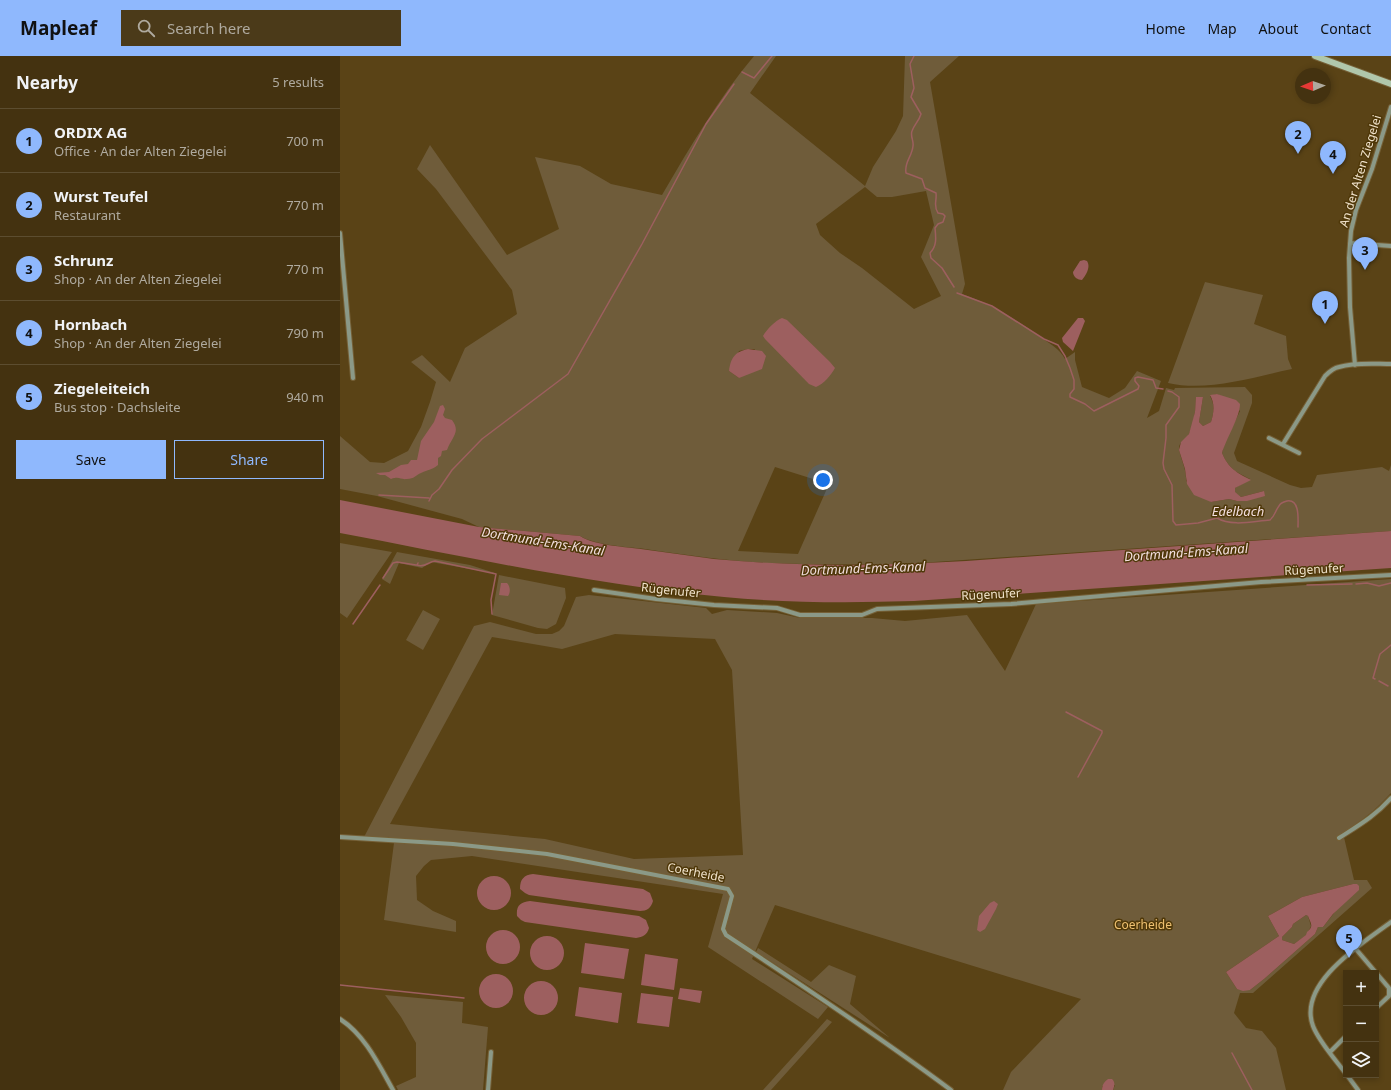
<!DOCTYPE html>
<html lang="en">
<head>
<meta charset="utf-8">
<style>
	:root { --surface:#443210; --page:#4b3a19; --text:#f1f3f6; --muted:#afaa9f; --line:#5c4d30; --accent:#8fb8fd }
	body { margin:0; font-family:"Noto Sans",sans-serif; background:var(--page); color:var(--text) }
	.controls { position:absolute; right:12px; bottom:12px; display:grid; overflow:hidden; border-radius:0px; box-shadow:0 2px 6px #0003 }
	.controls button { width:36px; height:36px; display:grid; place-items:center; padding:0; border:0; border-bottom:1px solid var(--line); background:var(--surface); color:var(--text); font:20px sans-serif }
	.compass { position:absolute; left:955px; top:12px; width:36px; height:36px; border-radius:50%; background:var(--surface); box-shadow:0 2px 6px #0003; rotate:268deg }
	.you { position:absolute; left:483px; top:424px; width:14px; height:14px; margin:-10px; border:3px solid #fff; border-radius:50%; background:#1a73e8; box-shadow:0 0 0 6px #1a73e833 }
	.badge { display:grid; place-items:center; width:26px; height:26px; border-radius:50%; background:var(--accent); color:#111; font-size:13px; font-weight:700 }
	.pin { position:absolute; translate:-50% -33px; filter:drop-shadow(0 1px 2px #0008) }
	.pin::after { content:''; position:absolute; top:21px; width:14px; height:12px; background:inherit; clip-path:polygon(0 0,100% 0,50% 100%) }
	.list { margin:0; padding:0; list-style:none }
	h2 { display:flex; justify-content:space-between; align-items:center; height:52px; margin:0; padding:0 16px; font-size:17px }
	h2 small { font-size:13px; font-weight:400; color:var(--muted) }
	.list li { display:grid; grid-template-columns:26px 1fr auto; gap:12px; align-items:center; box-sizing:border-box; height:64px; padding:0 16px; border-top:1px solid var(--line) }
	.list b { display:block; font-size:15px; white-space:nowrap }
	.list p { margin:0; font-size:13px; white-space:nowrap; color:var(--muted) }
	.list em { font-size:13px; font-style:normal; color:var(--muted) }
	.actions { display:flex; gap:8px; padding:12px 16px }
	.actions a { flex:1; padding:9px 0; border:1px solid var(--accent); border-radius:0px; text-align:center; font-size:14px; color:var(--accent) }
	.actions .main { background:var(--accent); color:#111 }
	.icon { flex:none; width:22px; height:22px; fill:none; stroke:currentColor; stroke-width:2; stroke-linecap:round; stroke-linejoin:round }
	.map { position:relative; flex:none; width:1051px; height:1034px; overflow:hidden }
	header { display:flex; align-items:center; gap:24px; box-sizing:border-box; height:56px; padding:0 20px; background:var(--accent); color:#111 }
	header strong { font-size:19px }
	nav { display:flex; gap:22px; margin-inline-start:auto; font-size:14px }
	.search { width:280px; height:36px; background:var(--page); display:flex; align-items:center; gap:10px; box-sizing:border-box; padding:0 14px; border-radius:0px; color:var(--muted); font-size:15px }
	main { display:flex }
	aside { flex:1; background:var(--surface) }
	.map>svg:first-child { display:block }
</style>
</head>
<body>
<header>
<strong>Mapleaf</strong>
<div class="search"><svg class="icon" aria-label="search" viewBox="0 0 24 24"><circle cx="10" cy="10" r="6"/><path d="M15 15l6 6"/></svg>Search here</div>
<nav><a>Home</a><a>Map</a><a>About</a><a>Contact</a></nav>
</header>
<main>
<aside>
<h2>Nearby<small>5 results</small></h2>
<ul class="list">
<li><span class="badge">1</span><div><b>ORDIX AG</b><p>Office · An der Alten Ziegelei</p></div><em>700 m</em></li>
<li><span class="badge">2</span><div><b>Wurst Teufel</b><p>Restaurant</p></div><em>770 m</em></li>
<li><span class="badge">3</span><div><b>Schrunz</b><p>Shop · An der Alten Ziegelei</p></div><em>770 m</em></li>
<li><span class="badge">4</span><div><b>Hornbach</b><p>Shop · An der Alten Ziegelei</p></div><em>790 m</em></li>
<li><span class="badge">5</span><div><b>Ziegeleiteich</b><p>Bus stop · Dachsleite</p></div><em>940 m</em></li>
</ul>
<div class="actions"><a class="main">Save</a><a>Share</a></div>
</aside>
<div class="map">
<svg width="1051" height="1034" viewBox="0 0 1051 1034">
	<rect width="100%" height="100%" fill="#5a4316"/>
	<path fill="#6f5c3a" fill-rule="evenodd" d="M414 0H436L410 37 525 130 533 111 556 75 563 60 565 0H619L590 26 625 228 622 238C651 248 676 263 700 281 709 287 720 293 725 303L735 296V304L742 331 769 342 785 332 797 315 821 325 807 362 819 355 826 332 834 334 835 332 905 331 912 339V347L894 397 897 405 950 429 961 432 972 431 977 419 1042 411 1049 415 1051 409V475L565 508C519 508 474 509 428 507 387 505 346 499 305 493 288 491 254 489 240 480L139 471 122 463 37 440 0 433V380L30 406 44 407 68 395 81 371 90 346 96 326 71 306 82 299 110 326 125 292 177 258 172 234 96 133 77 113 90 89 167 199 219 173 195 101 240 110 271 128 322 139C350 91 378 43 414 0ZM525 131 537 141H552L586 135 594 169 581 201 601 240 574 253 522 212 500 197 480 179 476 168ZM408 293H415L399 322 389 315 399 295ZM877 338 883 341 900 355 884 388 882 397C889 413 896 416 910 423L895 432V437L901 441 924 435 897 445 889 443 871 446 846 425C847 413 839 400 839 391 840 385 847 383 849 378 854 367 856 354 856 341H863L859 366 863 370 871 366C874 356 875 349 870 340ZM435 411 489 428 458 498 398 495Z
		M865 226 923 239 914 268 946 280 948 303 952 313C913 321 868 336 828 327Z
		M0 487 52 496 7 562 0 557Z
		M57 496 130 509 158 518 91 506 82 512 59 507 50 528 42 523Z
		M159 519 225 532 226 542 216 568 207 573 198 572 152 559Z
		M1051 523V737C1035 755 1022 764 1003 777L1014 824H1027L1032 832 913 937H900L894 957 906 972 922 975 936 992 946 1034H773L775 1029 762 1030V1034H663L671 1016 741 943 435 849 412 903 488 951 478 963 368 891 383 838 132 800 91 804 84 810 76 820 77 844 93 855 116 865V876L44 864 54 787 23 783 134 570 150 566 196 578H212L219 575 224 570 236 541 249 539 366 552 372 558 387 554 437 557 460 562H532L565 565 627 559 665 615 696 548ZM275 578 375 583 392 614 403 799 294 803 205 783 50 768 152 581 222 593ZM1013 828H1017L983 871H978L975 878 924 923 910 934 897 933 886 916 939 880 928 860 962 841Z
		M83 554 100 563 83 594 66 584Z
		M966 859 968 860 971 870 967 879 954 888 942 884V881L952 871 953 868Z
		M418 892 471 926 489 909 516 920 510 948 550 982 416 896Z
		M45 939 123 946 122 967 148 971 143 1034H58L56 1030 76 1021V987L61 961Z
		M487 963 492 966 431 1034H423Z"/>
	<path fill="#9d5f5f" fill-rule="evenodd" d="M744 204 747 205C751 211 746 219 742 224 738 224 733 221 733 216L740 205Z
		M442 262 447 264 490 306 495 312C491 319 484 328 476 331L469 328 425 283 423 280C427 273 435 265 442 262Z
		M738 262H743L745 265 733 295 723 286 722 282Z
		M408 293 422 295 426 300 422 313 399 322 389 315C391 301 395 296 408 293Z
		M877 338 896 344 900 348C900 361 886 383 882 397 889 413 896 416 911 424L895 432V436L901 441 924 435 925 440 907 445H897L889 443 871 446 854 439 847 428 845 413 839 394 841 386 849 378 855 356 856 341H863L859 366 863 370 871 366C874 356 875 348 870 339Z
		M103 349 105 353 103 359 105 362 112 364C121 376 112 381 107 394L102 395 101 400 98 402V409C90 415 89 413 81 417 76 419 74 423 67 423 60 424 60 420 51 423L45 419H40L36 417 49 416 61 409 68 408 71 404H77L81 385 94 366 100 350Z
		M0 444 139 471 240 480C254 490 291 491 308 494 330 497 352 500 374 503 458 511 543 510 626 505L1051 475V512L574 545C511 547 447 547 384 541 255 529 127 501 0 477Z
		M161 527H167C170 530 171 536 168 540L159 539Z
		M193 818 303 833 310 837 313 845C311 852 307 855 300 855L189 839 185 837 180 833C180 823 184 819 193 818Z
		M137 837a17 17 0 1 1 34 0a17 17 0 1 1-34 0Z
		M1013 828H1017L1019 830V834L993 858 983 871H978L975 878 924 923 910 934 903 935 897 933 886 916 939 880 928 860 962 841ZM966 859 968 860C971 868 974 870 967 876L966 879 954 888 942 884V881L952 871 953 868Z
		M190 845 299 860 306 864 309 872C307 879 303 881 296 882L185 866 181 864 177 860C176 850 180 846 190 845Z
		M654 845 658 848 656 853 645 873 640 876 637 874 639 860 650 847Z
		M146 891a17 17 0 1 1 34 0a17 17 0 1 1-34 0Z
		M190 897a17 17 0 1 1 34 0a17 17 0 1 1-34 0Z
		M245 887 289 893 284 923 241 917Z
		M305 898 338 903 334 934 301 929Z
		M139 935a17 17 0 1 1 34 0a17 17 0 1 1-34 0Z
		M184 942a17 17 0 1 1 34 0a17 17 0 1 1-34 0Z
		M239 931 282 937 278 967 235 960Z
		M340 932 362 935 360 947 338 943Z
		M301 937 333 941 329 971 297 967Z
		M768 1023H772C775 1026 775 1029 773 1034H762C762 1029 764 1026 768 1023Z"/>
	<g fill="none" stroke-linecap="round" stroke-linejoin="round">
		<path stroke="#9d5f5f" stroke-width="1.5" d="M574 0 570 8 574 32 571 41 581 58C579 65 574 69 572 75 570 80 574 85 573 90 572 101 564 106 566 117L582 123 585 132 596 137C597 145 593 150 598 157L603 158 605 160 603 166 598 168 595 172C596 182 597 190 590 197L591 202 602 212 614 231
			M402 16 414 22 432 0
			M617 237 652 250 704 283 718 289 725 300 730 312 734 324V333L730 338V341L745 348 754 355 798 333 799 330 795 325V322L798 321 813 324 816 332 823 333
			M828 335 832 336 839 341V351L826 369V382L823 407 824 413 832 429 833 465 836 469 858 467 877 462C892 471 914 465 930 464 935 460 935 455 939 450 940 447 943 446 947 445 960 443 958 463 958 471
			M39 439 89 442
			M89 445 92 439 99 433 112 414 142 383 228 318 302 188 366 68 394 28
			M78 507 77 509C85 512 88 506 95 505L156 518 151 544 152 558
			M43 522 53 507 57 506 76 509
			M1016 528 1027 527 1039 530 1051 527
			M967 529 1012 528
			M13 568 40 529
			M1035 623 1033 622 1040 598 1051 589
			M1039 625 1048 630
			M726 656 762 675V677L738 721
			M0 929 124 942
			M892 997 912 1034"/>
		<defs>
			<path id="street" d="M0 177 13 322
				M1010 187 1051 190
				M1015 309 1010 251 1009 202 1011 175 1016 154 1032 113 1051 51
				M929 382 959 397
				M943 388 985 320C989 316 993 312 999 311 1015 306 1035 308 1051 308
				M254 534 316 543 374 549 437 552 460 559H522L537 553 671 548 921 526 1051 519
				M0 781 113 788 207 798 388 833 392 840 383 873 386 879C462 929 538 980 611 1034
				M999 782C1019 769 1035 760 1051 742
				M1015 892 1049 932V940L1036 952
				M0 963C25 979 39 1009 53 1034
				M990 996 1006 980
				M1006 1018C996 1004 979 986 973 970 957 927 1023 887 1051 866
				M1007 1019 1018 1034
				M148 1034 151 996"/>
			<path id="secondary" d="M975 0 1051 28"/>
		</defs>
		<use href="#street" stroke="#756037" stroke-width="6"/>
		<use href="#secondary" stroke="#756037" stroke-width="8"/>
		<use href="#street" stroke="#8b9987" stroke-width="4"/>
		<use href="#secondary" stroke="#b0c7ab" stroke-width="6"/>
	</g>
	<g text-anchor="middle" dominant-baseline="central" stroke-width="3" stroke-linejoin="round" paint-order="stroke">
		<g font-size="12" fill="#f1e3cc" stroke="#4f3809">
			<text transform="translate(1020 115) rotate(-73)">An der Alten Ziegelei</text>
			<text transform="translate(974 513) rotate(-3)">Rügenufer</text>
			<text transform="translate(331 534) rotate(6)">Rügenufer</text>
			<text transform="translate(651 538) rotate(-3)">Rügenufer</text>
			<text transform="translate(356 816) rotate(11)">Coerheide</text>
		</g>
		<g font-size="12" fill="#efc171" stroke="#4f3809">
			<text x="803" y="868">Coerheide</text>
		</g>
		<g font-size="13" font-style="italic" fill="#f3dede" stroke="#4f3809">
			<text x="898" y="455">Edelbach</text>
			<text transform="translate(203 485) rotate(9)">Dortmund-Ems-Kanal</text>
			<text transform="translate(846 496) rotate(-4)">Dortmund-Ems-Kanal</text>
			<text transform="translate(523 512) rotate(-2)">Dortmund-Ems-Kanal</text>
		</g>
	</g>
</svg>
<div class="controls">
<button>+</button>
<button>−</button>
<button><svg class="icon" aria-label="layers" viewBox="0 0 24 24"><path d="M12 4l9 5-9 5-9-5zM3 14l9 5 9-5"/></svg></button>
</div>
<svg class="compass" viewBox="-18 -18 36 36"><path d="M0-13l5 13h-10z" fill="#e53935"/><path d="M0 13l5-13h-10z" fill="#afaa9f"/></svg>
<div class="you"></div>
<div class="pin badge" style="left:985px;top:268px">1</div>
<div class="pin badge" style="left:958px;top:98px">2</div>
<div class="pin badge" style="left:1025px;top:214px">3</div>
<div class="pin badge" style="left:993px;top:118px">4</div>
<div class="pin badge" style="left:1009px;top:902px">5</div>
</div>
</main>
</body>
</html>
